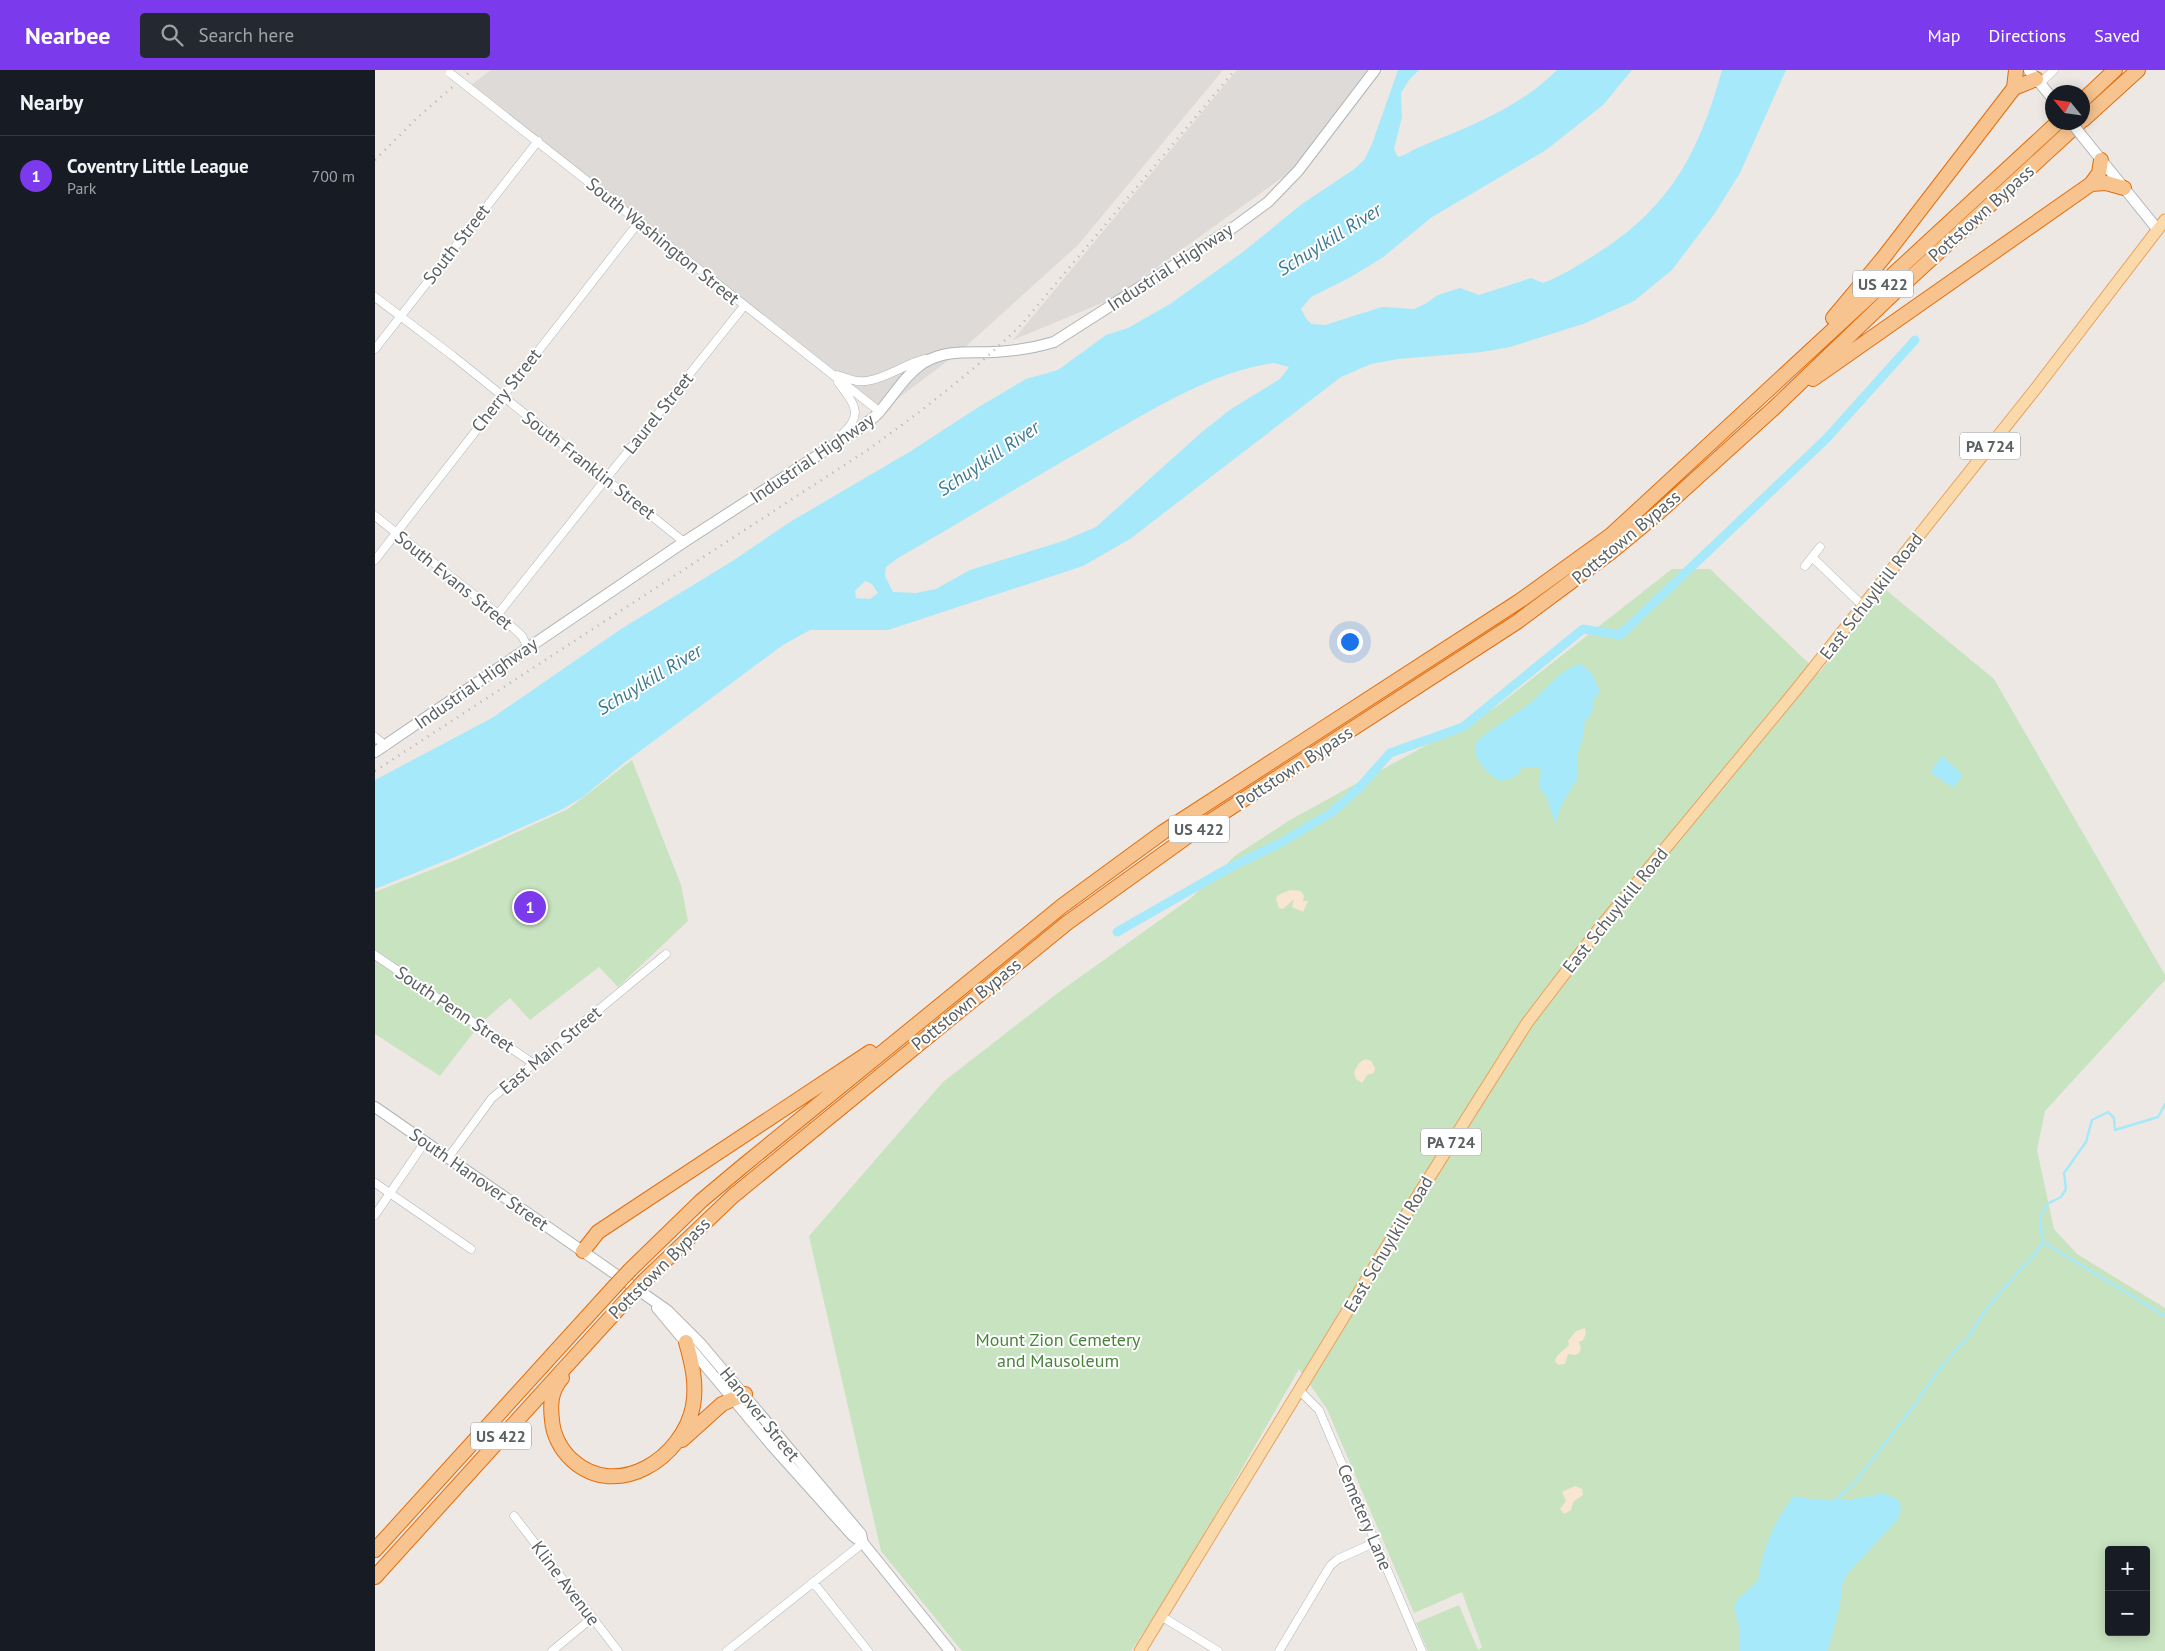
<!DOCTYPE html>
<html lang="en">
<head>
<meta charset="utf-8">
<style>
	:root { --surface:#171b24; --page:#242831; --text:#f1f3f6; --muted:#9ea1a6; --line:#363941; --accent:#7c3aed }
	body { margin:0; font-family:"PT Sans",sans-serif; background:var(--page); color:var(--text) }
	.controls { position:absolute; right:15px; bottom:15px; display:grid; overflow:hidden; border-radius:5px; box-shadow:0 2px 12px #0003 }
	.controls button { width:45px; height:45px; display:grid; place-items:center; padding:0; border:0; border-bottom:1px solid var(--line); background:var(--surface); color:var(--text); font:25px sans-serif }
	.compass { position:absolute; left:1670px; top:15px; width:45px; height:45px; border-radius:50%; background:var(--surface); box-shadow:0 2px 12px #0003; rotate:299deg }
	.you { position:absolute; left:974px; top:571px; width:18px; height:18px; margin:-12px; border:4px solid #fff; border-radius:50%; background:#1a73e8; box-shadow:0 0 0 8px #1a73e833 }
	.badge { display:grid; place-items:center; width:32px; height:32px; border-radius:50%; background:var(--accent); color:#fff; font-size:16px; font-weight:700 }
	.pin { position:absolute; translate:-50% -50%; border:2px solid #fff; box-shadow:0 1px 5px #0006 }
	.list { margin:0; padding:0; list-style:none }
	h2 { display:flex; justify-content:space-between; align-items:center; height:65px; margin:0; padding:0 20px; font-size:21px }
	h2 small { font-size:16px; font-weight:400; color:var(--muted) }
	.list li { display:grid; grid-template-columns:32px 1fr auto; gap:15px; align-items:center; box-sizing:border-box; height:80px; padding:0 20px; border-top:1px solid var(--line) }
	.list b { display:block; font-size:19px; white-space:nowrap }
	.list p { margin:0; font-size:16px; white-space:nowrap; color:var(--muted) }
	.list em { font-size:16px; font-style:normal; color:var(--muted) }
	.icon { flex:none; width:28px; height:28px; fill:none; stroke:currentColor; stroke-width:2; stroke-linecap:round; stroke-linejoin:round }
	.map { position:relative; flex:none; width:1790px; height:1581px; overflow:hidden }
	header { display:flex; align-items:center; gap:30px; box-sizing:border-box; height:70px; padding:0 25px; background:var(--accent); color:#fff }
	header strong { font-size:24px }
	nav { display:flex; gap:28px; margin-inline-start:auto; font-size:18px }
	.search { width:350px; height:45px; background:var(--page); display:flex; align-items:center; gap:12px; box-sizing:border-box; padding:0 18px; border-radius:5px; color:var(--muted); font-size:19px }
	main { display:flex }
	aside { flex:1; background:var(--surface) }
	.map>svg:first-child { display:block }
</style>
</head>
<body>
<header>
<strong>Nearbee</strong>
<div class="search"><svg class="icon" aria-label="search" viewBox="0 0 24 24"><circle cx="10" cy="10" r="6"/><path d="M15 15l6 6"/></svg>Search here</div>
<nav><a>Map</a><a>Directions</a><a>Saved</a></nav>
</header>
<main>
<aside>
<h2>Nearby<small></small></h2>
<ul class="list">
<li><span class="badge">1</span><div><b>Coventry Little League</b><p>Park</p></div><em>700 m</em></li>
</ul>
</aside>
<div class="map">
<svg width="1790" height="1581" viewBox="0 0 1790 1581">
	<rect width="100%" height="100%" fill="#ede8e3"/>
	<path fill="#dedad7" d="M116 0H848L703 175 587 280 505 342 93 17Z
		M862 0H998L915 102 739 228 638 270Z"/>
	<path fill="#c8e3c0" fill-rule="evenodd" d="M1297 499H1335L1444 603 1511 520 1619 609 1790 905V910L1670 1041 1662 1080 1679 1159 1702 1184 1790 1238V1581H1053L1041 1553 1084 1535 1103 1580 1107 1577 1087 1522 1039 1543 952 1339 924 1299 806 1505 756 1581H587L506 1481 434 1166 568 1012 684 922 816 828 861 785 915 750 1121 637ZM1734 1480H1771V1562H1734Z
		M257 690 306 815 313 851 243 917 224 897 155 950 135 928 105 954 65 1006 0 964V822L81 790 193 739Z"/>
	<path fill="#f8e6d2" d="M915 820 926 821 929 826 928 831H933L928 842 917 837 919 829 908 839 904 838 901 828 903 825Z
		M990 989 996 991 1000 998 999 1003 992 1005 987 1013 981 1009 979 1002 984 993Z
		M1210 1258 1211 1264 1208 1270 1204 1272 1206 1278 1204 1283 1200 1285 1193 1284 1190 1294 1183 1295 1180 1291 1182 1286 1194 1275 1193 1271 1201 1261Z
		M1200 1416 1207 1419 1208 1425 1198 1432 1196 1440 1189 1444 1185 1439 1191 1431 1187 1422Z"/>
	<path fill="#a5e9fa" fill-rule="evenodd" d="M1023 0H1044L1034 10 1026 23 1027 47 1019 79 1023 87C1032 85 1038 79 1047 76 1096 56 1144 38 1182 0H1257L1228 35 1171 80 1057 147 1007 188 974 208 936 227 926 239 932 250 937 254 950 255 1007 237 1039 239 1050 234 1063 225 1085 218 1104 225 1156 208 1168 213C1185 207 1200 197 1215 188 1293 141 1323 86 1347 0H1411L1365 103 1340 143 1297 200 1259 231 1208 254 1135 277 1107 282 1023 289 996 294 966 307 755 469 708 496 513 560H435L408 575 249 693 208 727 186 740 87 784 0 819V710L117 648 246 559 356 492 415 452 536 381 602 338 651 309 683 300 731 265 753 258 795 234 868 182 927 134 978 100 989 90 997 74ZM899 293 914 297 905 309 856 339 827 362 721 457 688 471 595 500 561 519 541 523 518 522 510 506 511 497 523 488C593 448 663 405 733 365 786 335 838 302 899 293ZM490 511 497 514 503 523 495 529 481 528 480 521Z
		M1207 594 1217 604 1225 622 1219 629 1217 643 1210 651 1208 667 1202 686 1203 708 1187 734 1180 754 1172 728 1164 717 1166 701 1164 698 1148 697 1140 707 1126 711C1113 705 1098 690 1100 674 1115 657 1142 645 1160 629 1174 617 1188 596 1207 594Z
		M1567 686 1588 705 1578 718 1555 702Z
		M1507 1423 1524 1430 1526 1438 1523 1449 1472 1504 1467 1515 1465 1535 1453 1581H1364V1559L1359 1536 1363 1529 1383 1511C1387 1481 1399 1450 1419 1426 1448 1433 1479 1431 1507 1423Z"/>
	<g fill="none" stroke-linecap="round" stroke-linejoin="round">
		<path stroke="#a5e9fa" stroke-width="2.5" d="M1668 1172 1790 1246
			M1459 1432 1480 1412 1539 1336 1565 1298 1594 1266 1611 1239 1662 1181 1668 1172 1665 1148 1672 1134 1686 1127 1691 1119 1689 1103 1711 1072 1717 1050 1733 1042 1739 1048 1740 1060 1783 1047 1790 1034"/>
		<path stroke="#a5e9fa" stroke-width="9" d="M742 862 852 799 907 772 956 743 984 718 1015 683 1088 657 1208 559 1245 565 1452 368 1540 270"/>
		<defs>
			<path id="street" d="M1665 13 1679 0
				M93 17 505 342
				M0 227 78 286 309 472
				M0 279 163 71
				M462 305C468 307 475 310 482 311 503 314 529 294 550 289
				M463 312C480 335 490 345 464 367
				M0 446 123 544 147 566 153 578
				M1437 487 1488 536
				M0 490 264 152
				M1430 496 1445 477
				M123 544 369 236
				M0 667 11 676
				M0 885 159 994
				M73 1088 117 1028 291 884
				M0 1113 96 1179
				M0 1145 50 1072
				M924 1320 944 1340 1047 1581
				M139 1446 243 1581
				M438 1512 493 1581
				M786 1546 843 1581
				M177 1581 217 1548
				M352 1581 488 1473
				M904 1581 955 1496 963 1489 1001 1472"/>
			<path id="secondary" d="M1654 0 1678 29
				M1707 66 1783 160
				M0 682 309 472 488 356C493 351 501 347 505 341 520 324 529 306 548 293 571 279 594 283 619 282 639 281 659 278 679 272L859 157 893 132 923 101 1000 0
				M0 1037 292 1240 326 1274 486 1464 488 1473
				M282 1238 398 1377 478 1466 488 1473 575 1581"/>
			<path id="primary" d="M765 1581 1042 1127 1152 953 1223 860 1421 620 1662 317 1790 150"/>
			<path id="highway" d="M1639 18 1641 0
				M1708 30 1740 0
				M1708 50 1763 0
				M1716 114 1731 113 1749 118
				M1458 248 1509 187 1639 18 1661 9
				M1438 309 1716 114 1724 103 1726 90
				M208 1181 223 1162 495 982
				M255 1200 326 1131 369 1095 687 836 788 762 1146 530 1236 465 1683 52
				M270 1210 358 1126 692 853 820 761 1142 552 1236 482 1282 444 1399 338 1518 224 1705 52
				M187 1308C176 1320 175 1334 177 1350 178 1365 186 1380 197 1390 242 1431 308 1388 318 1336 322 1314 317 1293 311 1272
				M307 1370 347 1334 370 1324
				M0 1480 240 1216
				M0 1507 254 1227"/>
		</defs>
		<use href="#street" stroke="#b0b5b7" stroke-width="9"/>
		<use href="#secondary" stroke="#afb4b7" stroke-width="12"/>
		<use href="#primary" stroke="#e9a25f" stroke-width="13"/>
		<use href="#highway" stroke="#e36d0c" stroke-width="16"/>
		<use href="#street" stroke="#fff" stroke-width="8"/>
		<use href="#secondary" stroke="#fff" stroke-width="10"/>
		<use href="#primary" stroke="#fadaaa" stroke-width="11"/>
		<use href="#highway" stroke="#f7c48f" stroke-width="14"/>
		<path stroke="#b1b2b2" stroke-width="2.5" stroke-dasharray="1 6" stroke-linecap="butt" d="M0 90 42 48 97 0
			M0 701 494 379C548 340 599 301 647 254L860 0"/>
		<defs>
			<path id="street-bridge" d="M75 3 93 17"/>
			<path id="secondary-bridge" d="M1696 52 1707 66"/>
			<path id="highway-bridge" d="M240 1216 255 1200
				M254 1227 270 1210"/>
		</defs>
		<use href="#street-bridge" stroke="#b0b5b7" stroke-width="9" stroke-linecap="butt"/>
		<use href="#secondary-bridge" stroke="#afb4b7" stroke-width="12" stroke-linecap="butt"/>
		<use href="#highway-bridge" stroke="#e36d0c" stroke-width="16" stroke-linecap="butt"/>
		<use href="#street-bridge" stroke="#fff" stroke-width="8"/>
		<use href="#secondary-bridge" stroke="#fff" stroke-width="10"/>
		<use href="#highway-bridge" stroke="#f7c48f" stroke-width="14"/>
	</g>
	<g text-anchor="middle" dominant-baseline="central" stroke-width="4" stroke-linejoin="round" paint-order="stroke">
		<g fill="#fff" stroke="#8c9091" stroke-width="1">
			<rect x="1478" y="200.5" width="60" height="27" rx="4"/>
			<rect x="1585" y="362.5" width="60" height="27" rx="4"/>
			<rect x="794" y="745.5" width="60" height="27" rx="4"/>
			<rect x="1046" y="1058.5" width="60" height="27" rx="4"/>
			<rect x="96" y="1352.5" width="60" height="27" rx="4"/>
		</g>
		<g font-size="16" font-weight="bold" fill="#5b6062">
			<text x="1508" y="214">US 422</text>
			<text x="1615" y="376">PA 724</text>
			<text x="824" y="759">US 422</text>
			<text x="1076" y="1072">PA 724</text>
			<text x="126" y="1366">US 422</text>
		</g>
		<g font-size="18" fill="#5b6062" stroke="#fff">
			<text transform="translate(1606 143) rotate(-42)">Pottstown Bypass</text>
			<text transform="translate(288 171) rotate(39)">South Washington Street</text>
			<text transform="translate(81 174) rotate(-52)">South Street</text>
			<text transform="translate(795 197) rotate(-33)">Industrial Highway</text>
			<text transform="translate(131 320) rotate(-52)">Cherry Street</text>
			<text transform="translate(283 343) rotate(-51)">Laurel Street</text>
			<text transform="translate(437 388) rotate(-34)">Industrial Highway</text>
			<text transform="translate(214 395) rotate(38)">South Franklin Street</text>
			<text transform="translate(1251 467) rotate(-40)">Pottstown Bypass</text>
			<text transform="translate(79 510) rotate(39)">South Evans Street</text>
			<text transform="translate(1496 526) rotate(-52)">East Schuylkill Road</text>
			<text transform="translate(101 613) rotate(-35)">Industrial Highway</text>
			<text transform="translate(919 697) rotate(-33)">Pottstown Bypass</text>
			<text transform="translate(1240 840) rotate(-51)">East Schuylkill Road</text>
			<text transform="translate(591 934) rotate(-39)">Pottstown Bypass</text>
			<text transform="translate(80 939) rotate(34)">South Penn Street</text>
			<text transform="translate(175 980) rotate(-40)">East Main Street</text>
			<text transform="translate(104 1109) rotate(35)">South Hanover Street</text>
			<text transform="translate(1013 1174) rotate(-59)">East Schuylkill Road</text>
			<text transform="translate(284 1198) rotate(-45)">Pottstown Bypass</text>
			<text transform="translate(385 1344) rotate(51)">Hanover Street</text>
			<text transform="translate(990 1447) rotate(67)">Cemetery Lane</text>
			<text transform="translate(191 1513) rotate(53)">Kline Avenue</text>
		</g>
		<g font-size="18" fill="#478339" stroke="#fff">
			<text x="683" y="1269">Mount Zion Cemetery<tspan x="683" dy="21">and Mausoleum</tspan></text>
		</g>
		<g font-size="19" font-style="italic" fill="#3b7991" stroke="#fff">
			<text transform="translate(954 169) rotate(-32)">Schuylkill River</text>
			<text transform="translate(613 388) rotate(-34)">Schuylkill River</text>
			<text transform="translate(274 609) rotate(-31)">Schuylkill River</text>
		</g>
	</g>
</svg>
<div class="controls">
<button>+</button>
<button>−</button>
</div>
<svg class="compass" viewBox="-18 -18 36 36"><path d="M0-13l5 13h-10z" fill="#e53935"/><path d="M0 13l5-13h-10z" fill="#9ea1a6"/></svg>
<div class="you"></div>
<div class="pin badge" style="left:155px;top:837px">1</div>
</div>
</main>
</body>
</html>
